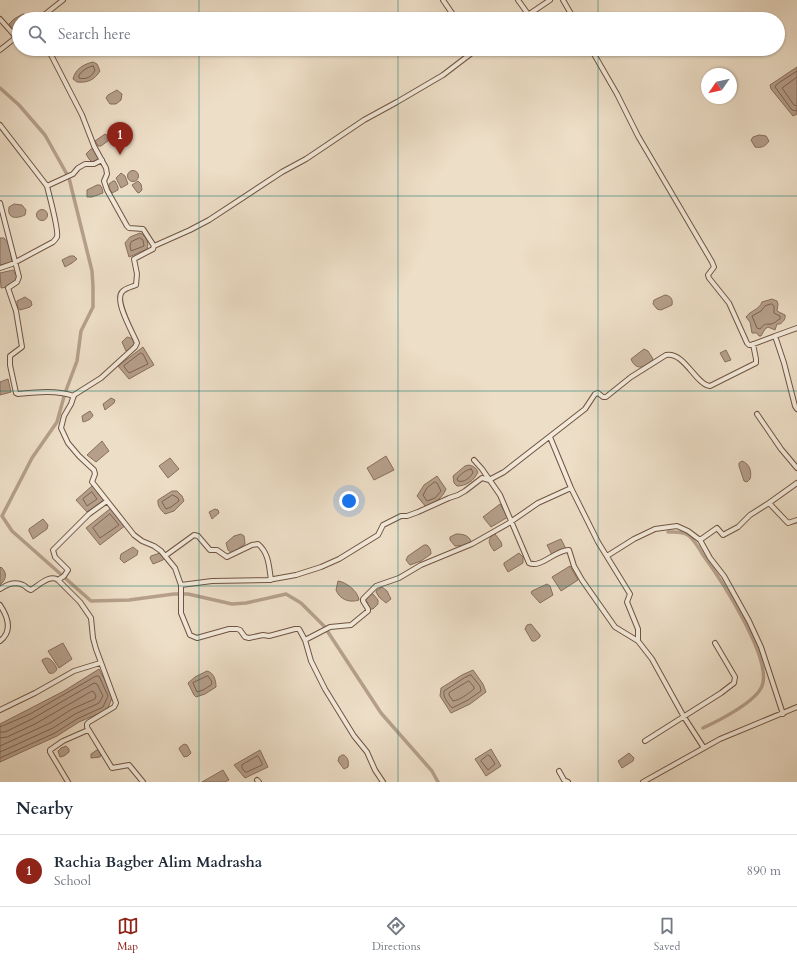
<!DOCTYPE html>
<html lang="en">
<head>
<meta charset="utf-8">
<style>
	:root { --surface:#fff; --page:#f6f6f7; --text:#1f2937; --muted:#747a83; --line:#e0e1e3; --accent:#8f2418 }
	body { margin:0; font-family:Cardo,serif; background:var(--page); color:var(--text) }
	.compass { position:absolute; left:701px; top:68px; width:36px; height:36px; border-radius:50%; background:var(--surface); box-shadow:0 1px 3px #0004; rotate:236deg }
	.you { position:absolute; left:349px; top:501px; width:14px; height:14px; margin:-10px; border:3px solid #fff; border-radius:50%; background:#1a73e8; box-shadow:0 0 0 6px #1a73e833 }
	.badge { display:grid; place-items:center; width:26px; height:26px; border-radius:50%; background:var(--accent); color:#fff; font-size:13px; font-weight:700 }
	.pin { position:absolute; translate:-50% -33px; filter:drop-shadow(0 1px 2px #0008) }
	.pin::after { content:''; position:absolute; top:21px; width:14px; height:12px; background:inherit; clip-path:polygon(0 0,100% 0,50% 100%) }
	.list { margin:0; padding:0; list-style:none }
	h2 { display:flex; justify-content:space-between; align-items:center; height:52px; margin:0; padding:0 16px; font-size:17px }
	h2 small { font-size:13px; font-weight:400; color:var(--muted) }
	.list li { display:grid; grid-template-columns:26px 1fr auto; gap:12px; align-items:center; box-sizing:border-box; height:72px; padding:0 16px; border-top:1px solid var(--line) }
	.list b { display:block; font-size:15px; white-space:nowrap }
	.list p { margin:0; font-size:13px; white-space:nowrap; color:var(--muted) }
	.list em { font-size:13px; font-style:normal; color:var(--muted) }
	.icon { flex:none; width:22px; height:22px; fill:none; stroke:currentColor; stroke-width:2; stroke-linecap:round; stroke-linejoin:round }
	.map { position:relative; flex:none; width:797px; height:782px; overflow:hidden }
	.search { position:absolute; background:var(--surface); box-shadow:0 1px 3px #0004; left:12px; right:12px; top:12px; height:44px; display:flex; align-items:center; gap:10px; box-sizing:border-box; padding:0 14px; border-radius:22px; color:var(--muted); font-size:15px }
	.sheet { height:124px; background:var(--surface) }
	nav { display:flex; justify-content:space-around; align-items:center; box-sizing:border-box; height:56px; border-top:1px solid var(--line); background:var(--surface); font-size:11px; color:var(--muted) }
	nav a { display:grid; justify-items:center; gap:2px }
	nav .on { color:var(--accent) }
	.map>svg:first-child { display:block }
</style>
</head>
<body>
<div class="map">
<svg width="797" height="782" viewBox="0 0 797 782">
	<rect width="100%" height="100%" fill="#eddec7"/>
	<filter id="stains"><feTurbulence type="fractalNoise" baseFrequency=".005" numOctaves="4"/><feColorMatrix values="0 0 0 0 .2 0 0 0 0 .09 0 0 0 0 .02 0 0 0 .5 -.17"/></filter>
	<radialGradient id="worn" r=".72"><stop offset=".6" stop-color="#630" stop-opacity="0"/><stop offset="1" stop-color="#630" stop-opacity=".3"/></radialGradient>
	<path fill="#b59f8b" stroke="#896f5c" d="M23 14 26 15 29 19H19V30L14 33 9 24 14 19Z
		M93 62 97 64 100 71C94 80 88 83 77 82L73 79C75 69 84 64 93 62Z
		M797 67V114L793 116 771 89 770 85Z
		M117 90 122 94 121 100 116 104H110L106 98 108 95Z
		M105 134 109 137V140L101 146H98L95 141Z
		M759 135 766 136 769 141C765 147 761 148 755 147L751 140 753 137Z
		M91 149H94L98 156 99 159 92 162 89 159 86 154Z
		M127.5 176a5.5 5.5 0 1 1 11 0a5.5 5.5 0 1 1-11 0Z
		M121 173 125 176 128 184 121 188 116 178Z
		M113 181H115L118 187V190L112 193 109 188V184Z
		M138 181 141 184 142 190 139 193 137 192 132 185Z
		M97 185H100L102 188 103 193 92 197H87V190Z
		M14 204 22 205 26 210 25 215C16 219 7 219 9 207Z
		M36.5 215a5.5 5.5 0 1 1 11 0a5.5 5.5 0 1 1-11 0Z
		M140 233C147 236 149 243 147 249L129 257 125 243 130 237Z
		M0 238H4L8 243 10 249 12 262 8 265 0 267Z
		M70 256H74L77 259 72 263 65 267 62 260Z
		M13 270 18 278 16 282 8 287 1 288 0 273Z
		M665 295C671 296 673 299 672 305L661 310 657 309 653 304 654 300Z
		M25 297 31 301 32 305 30 307 20 310 17 306V301Z
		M772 299 777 301 778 304 777 311 785 315C786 319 783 322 780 324H777L775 330 768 327 765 329 761 336H759L757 333H752L750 322 746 317C751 310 759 310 762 302Z
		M127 337C133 338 134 341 135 346L130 350 126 351 122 342Z
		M143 347 154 365 129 379 118 366Z
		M644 349 648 351 653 359C646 367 636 372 631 359Z
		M726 350 731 360 725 362 720 353Z
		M8 379 11 392 0 395V382Z
		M111 398 115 400 114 403 105 410 103 404Z
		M90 411 93 415C92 419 87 421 83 422L82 416Z
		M102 441 109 451 96 462 87 455Z
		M386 456 394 470 374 480 367 468Z
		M170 458 179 469 168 478 159 466Z
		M742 461C750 464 752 472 750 479L747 482 744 481 739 466V463Z
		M469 465C474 466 476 468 478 472 474 481 466 486 457 486L454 483 453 476 465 466Z
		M437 476 446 489C442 499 435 502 426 507L417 496 424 485Z
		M93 485 104 500 87 512 76 500Z
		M172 491H177L182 496 184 501 174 511 165 514C161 510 157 506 158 500Z
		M500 504 508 517 491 527 483 517Z
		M111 508 126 525 100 545 86 528Z
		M215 509 218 510 219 513 212 519 209 512Z
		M43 519 48 525 47 529 33 539 29 531V529Z
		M241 534 244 536 245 544 232 553 228 550 226 543 234 536Z
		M456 534C463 534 468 535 471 541L468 545 455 546 450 540V537Z
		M495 534 501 542 502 546 494 551C489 544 486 539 495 534Z
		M561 539 566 549 552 555 547 545Z
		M424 545H427C430 548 431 550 431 554L421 561 410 565 406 560 408 556Z
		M133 547 138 551 137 555 124 563 120 559 121 554Z
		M160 553 164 558 163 560 153 564 150 558 151 556Z
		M519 553 523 557V563L508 572 504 565V563Z
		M570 566 578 580 561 591 552 577Z
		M1 567C8 573 6 580 0 585V568Z
		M338 581C346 582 358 591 359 600 350 603 340 600 336 590Z
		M547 584 550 586 553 595 540 603 531 593 532 591Z
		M382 587 387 591 391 599 386 603 379 597 376 592 377 590Z
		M370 594H373L378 600V604L373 609H370L366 600Z
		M531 624 540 635V637L535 641H532L525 629 527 625Z
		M63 643 72 659 59 668 48 651Z
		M46 658C51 658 55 664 57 669 55 673 52 674 49 673L42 661V660Z
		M99 669 113 696 107 710 79 722 57 736 0 762V724L64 691Z
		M473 670 483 684 486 692 470 704 451 713 440 696 441 688 462 675Z
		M207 671C214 673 216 680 216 687L205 694 196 697 194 695 188 683 195 677Z
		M184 744 187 745 191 753 188 756 184 757 179 749 180 747Z
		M66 746 69 749V752L64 756 60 757 58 751 61 748Z
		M491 749 501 766 486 776 475 759Z
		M97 750H99L101 754 100 757 91 758V754Z
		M260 750 268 767 245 778 234 765Z
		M629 753 634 758 633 761 622 768 618 761Z
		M342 755H344C348 758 349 761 348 767L344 769 338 761 339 757Z
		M223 770 229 780 225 782H202Z"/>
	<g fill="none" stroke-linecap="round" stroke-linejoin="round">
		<path stroke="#7e6250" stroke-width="1" d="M93 66 95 70C92 77 86 80 79 78V75C82 71 87 67 93 66Z
			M797 71 777 84 775 87 792 110 797 111
			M797 77 782 88 794 105 797 106
			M140 238 143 240 144 246 131 251 130 246 131 242Z
			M772 304 774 306V313L780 316V319C777 320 774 324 771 324 765 325 766 322 760 329L757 328 752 316 761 311 765 306Z
			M141 353 143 354 148 364 129 373 125 368 124 366Z
			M471 469 473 472C471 478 463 483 458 481L457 479C460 474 466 470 471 469Z
			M435 482 437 483 441 491 435 498 427 501 423 495 427 488Z
			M92 492 97 499 87 506 83 499Z
			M173 495 178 498 179 501 171 507 166 509 162 502Z
			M110 514 119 525 100 538 93 528Z
			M471 675 480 686 481 691 468 700 452 708C448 703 443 698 444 691L464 678Z
			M208 676 212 682 211 685 203 690 197 692 193 683Z
			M469 681 474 687V689C468 694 460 700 453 701L449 695V693Z
			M0 727 30 714 96 676H99L108 696 103 707 77 719 55 733 0 758
			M0 732H5L32 719 94 683 97 684 103 696 99 703 75 714 53 728 0 752
			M0 738 7 737 35 724 92 691 94 692 96 696 95 699 72 709 50 723 0 746
			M488 755 490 756 495 764 488 770 481 761Z
			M258 756 262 763V765L247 772H245L242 768V765Z"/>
		<path stroke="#b59f8b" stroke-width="3.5" d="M0 88 19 105 45 135 69 178 92 271 93 286V307L81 331 77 361 65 393 57 422 32 458 2 516 12 531 91 601 129 600 174 594H188L232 604 246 603 286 594 301 603 324 626 381 713 432 771 438 782
			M668 532C675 532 682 531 688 535 694 540 699 548 703 555 720 578 773 659 762 686 756 702 718 721 703 728"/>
		<defs>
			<path id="minor" d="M443 0 456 19
				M518 0 528 14
				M563 0 574 19
				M0 19 16 37
				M39 19 63 0
				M522 19 550 0
				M48 49 82 115 94 146 106 168 107 174 104 181 107 190 127 226 129 228 143 229 154 246 153 249 134 259 137 274 136 285C132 287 125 288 122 292 114 301 133 333 137 343L135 347 101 378 74 395 71 404 64 416 61 428 68 443 79 456 94 470 95 474 92 482 93 483 134 535 142 541 154 546 161 551 175 568 181 585V613L190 635 197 638 229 629H237L240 630 245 637 249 638 263 635 269 636 295 629H299L305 640 330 627 351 625 368 611V609L363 601V599L376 586 399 578 421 565 472 544 509 523 538 503 571 488
				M591 49 617 94 638 136 712 262 714 267 708 275 709 278 729 303 747 343 749 345H751L775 336 784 363 795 406 797 409
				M0 50 19 35
				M0 125 47 186
				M0 203 19 277 17 282 8 288 16 311 22 347 10 356V365L16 393 18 394C38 392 55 390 74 396
				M154 246 190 230 209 220 282 172 306 159 364 120 397 102 443 75 477 49
				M0 268 12 264 53 242C54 241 56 239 57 237 59 230 49 195 47 186L73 174 78 168 85 164H94L102 160
				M775 336 797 328
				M757 414 781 449 797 468
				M550 437 571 488 598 542 630 594 627 602 638 629V641L652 659 684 717 704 748
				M474 460 482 469 500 495 529 563C540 569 557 549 569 550L574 566 582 580 615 627 638 641
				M769 503 797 483
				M700 540 717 528 723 535 738 527 750 515 769 503 788 523 797 520
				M165 556 194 535 198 536 210 550H217L227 557 252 545 258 544C269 553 269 567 271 580
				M607 556 634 539 655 529 677 526 688 531 700 540 710 558 724 576 749 621 761 647 783 714
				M58 580 64 576 68 570 55 557 53 550 89 514 107 501
				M181 585 212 581 268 580 296 575 321 567 339 559 378 535 383 525 401 516H407L418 512 449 498 458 495 465 491 482 478 489 480 504 472 585 409 595 394 598 393 603 397H606L631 377 666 355C684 351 696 385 710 386L756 363V359L753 344
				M0 589C6 585 15 581 23 585 26 586 27 589 31 590 39 585 50 574 58 580L80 602 91 618 93 638 96 649 116 703 114 707 89 722 87 724V727L112 768 129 765 143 782
				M0 605C8 617 13 631 0 641
				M305 640 311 661 325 689 354 736 367 752 375 770 383 782
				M0 710 35 693 74 671 100 663
				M645 741 721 693 734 683 735 677 715 643
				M559 771 564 780 568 782
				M257 780 259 782
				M68 782 50 752V750L63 741 88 730
				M643 782 720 739 797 707"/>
		</defs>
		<use href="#minor" stroke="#705442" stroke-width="6"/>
		<use href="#minor" stroke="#f3eadb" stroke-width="4"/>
	</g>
	<path fill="none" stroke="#0f766e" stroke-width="1" stroke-opacity="0.55" d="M199 0V19M398 0V19M598 0V19M199 49V782M398 49V782M598 49V782M0 196H797M0 391H797M0 586H797"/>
	<rect width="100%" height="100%" filter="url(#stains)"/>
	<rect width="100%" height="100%" fill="url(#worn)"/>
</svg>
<svg class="compass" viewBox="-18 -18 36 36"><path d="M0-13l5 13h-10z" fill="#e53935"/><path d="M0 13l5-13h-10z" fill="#747a83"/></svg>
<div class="you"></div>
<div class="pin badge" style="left:120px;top:155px">1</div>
<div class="search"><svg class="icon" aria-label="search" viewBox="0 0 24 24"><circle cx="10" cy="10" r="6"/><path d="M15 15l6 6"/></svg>Search here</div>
</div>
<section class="sheet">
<h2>Nearby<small></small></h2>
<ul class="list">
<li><span class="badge">1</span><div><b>Rachia Bagber Alim Madrasha</b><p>School</p></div><em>890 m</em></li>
</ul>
</section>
<nav>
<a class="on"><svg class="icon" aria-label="map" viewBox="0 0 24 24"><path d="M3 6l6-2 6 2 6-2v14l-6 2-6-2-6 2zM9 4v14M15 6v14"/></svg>Map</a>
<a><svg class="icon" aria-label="directions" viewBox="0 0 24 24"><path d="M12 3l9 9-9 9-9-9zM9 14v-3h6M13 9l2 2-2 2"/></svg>Directions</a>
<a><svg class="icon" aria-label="saved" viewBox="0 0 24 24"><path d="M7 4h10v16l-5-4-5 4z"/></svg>Saved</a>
</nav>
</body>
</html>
